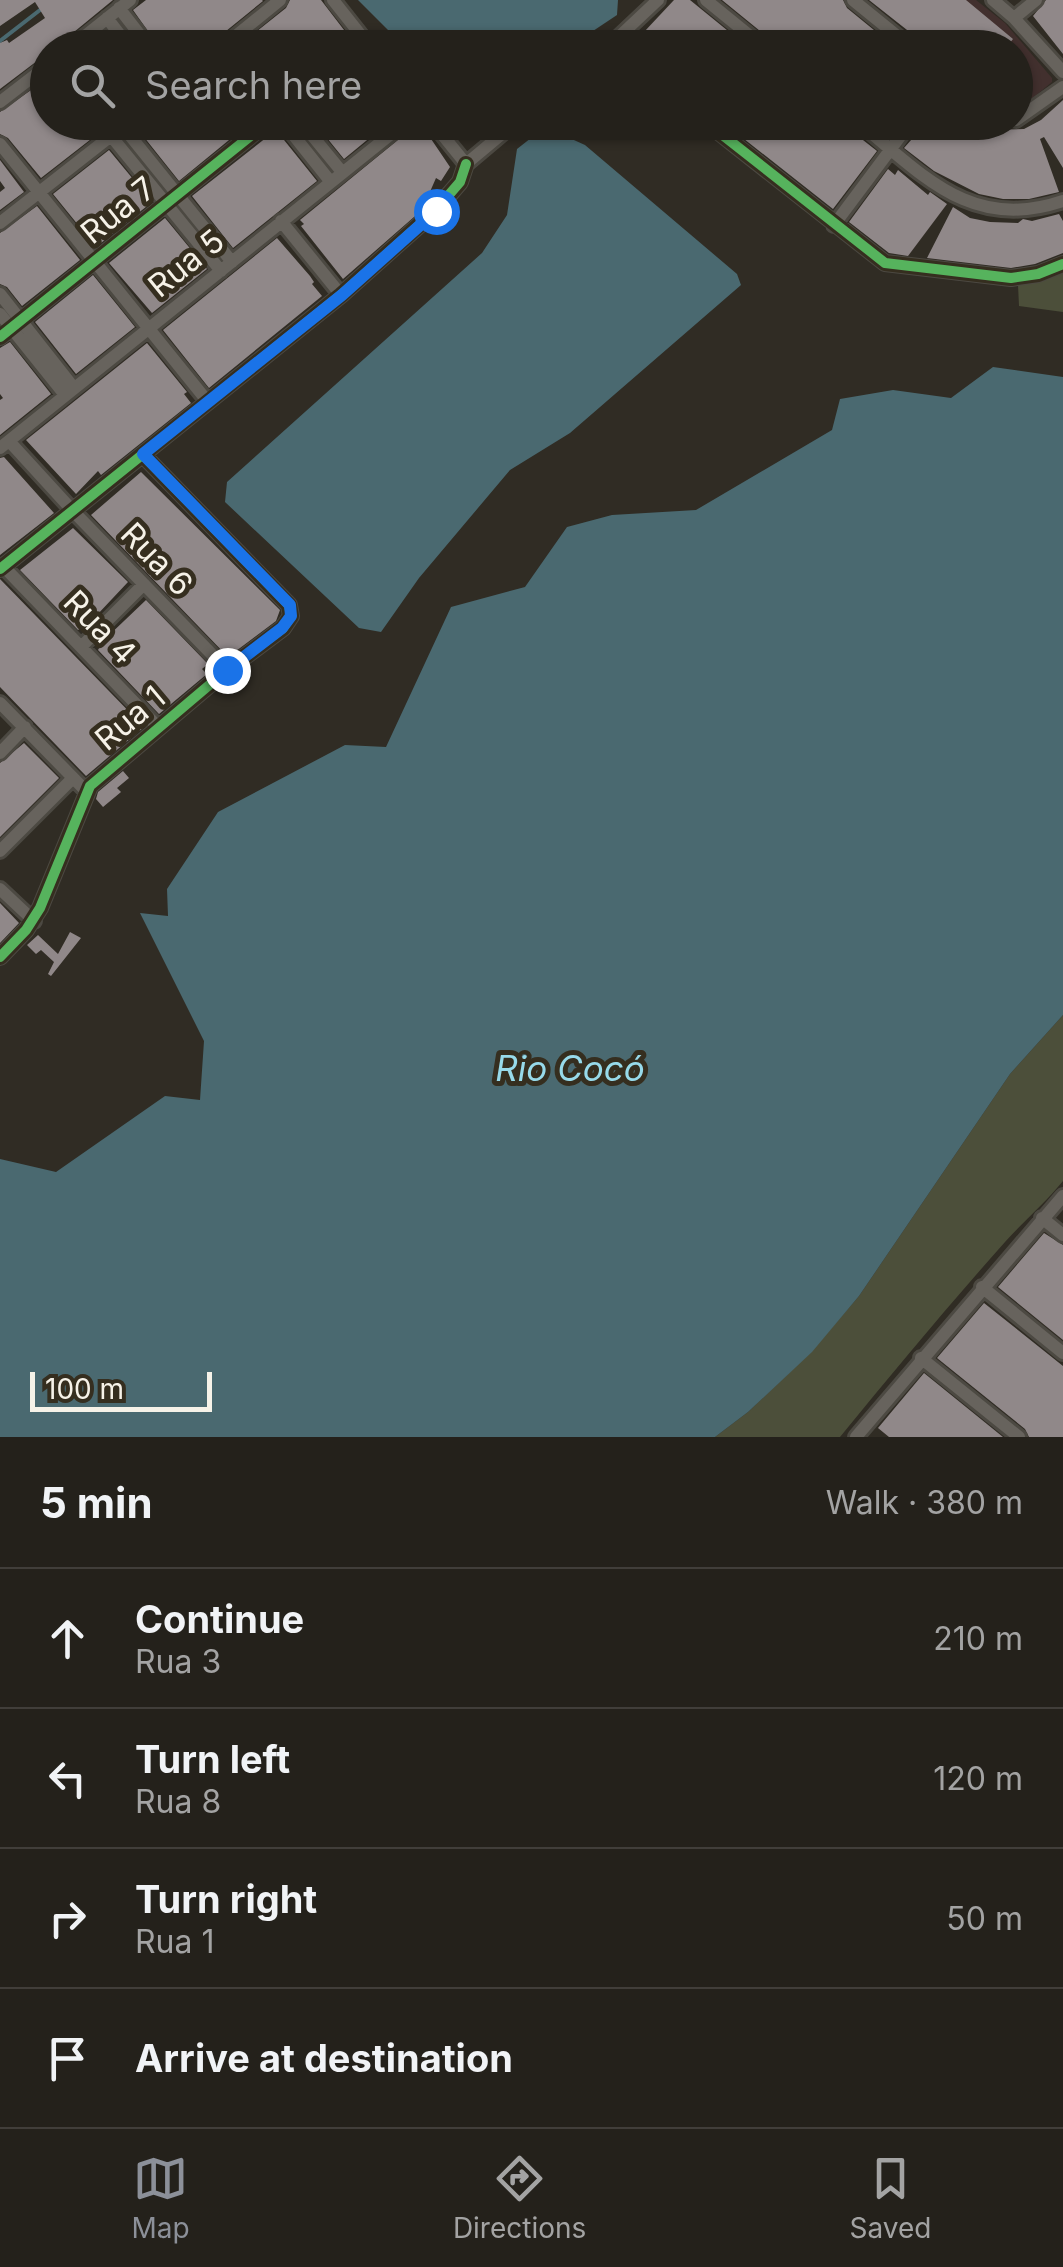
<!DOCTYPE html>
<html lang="en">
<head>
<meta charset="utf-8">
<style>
	:root { --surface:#24211b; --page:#302e28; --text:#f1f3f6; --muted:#a3a3a3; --line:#413e3a; --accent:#8c9099 }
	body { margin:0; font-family:Inter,sans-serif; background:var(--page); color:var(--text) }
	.scale { position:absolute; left:30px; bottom:25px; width:182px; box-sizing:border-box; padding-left:10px; border:5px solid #f6f2e8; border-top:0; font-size:28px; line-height:35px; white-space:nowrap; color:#f6f2e8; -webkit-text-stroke:8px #352e1f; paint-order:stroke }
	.stop { position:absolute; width:30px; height:30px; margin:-22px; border:8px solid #1a73e8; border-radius:50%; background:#fff }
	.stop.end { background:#1a73e8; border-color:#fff; box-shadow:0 2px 10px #0008 }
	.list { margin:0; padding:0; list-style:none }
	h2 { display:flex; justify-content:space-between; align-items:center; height:130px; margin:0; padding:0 40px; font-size:42px }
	h2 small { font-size:32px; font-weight:400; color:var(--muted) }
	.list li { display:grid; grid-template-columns:65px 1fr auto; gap:30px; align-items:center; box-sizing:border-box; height:140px; padding:0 40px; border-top:2px solid var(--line) }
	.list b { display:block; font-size:38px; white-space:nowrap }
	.list p { margin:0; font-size:32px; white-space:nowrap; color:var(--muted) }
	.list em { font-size:32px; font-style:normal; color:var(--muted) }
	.icon { flex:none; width:55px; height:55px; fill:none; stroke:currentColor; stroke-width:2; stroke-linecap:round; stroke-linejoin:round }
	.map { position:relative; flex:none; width:1063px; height:1437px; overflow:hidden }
	.search { position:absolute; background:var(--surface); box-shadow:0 2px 8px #0004; left:30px; right:30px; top:30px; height:110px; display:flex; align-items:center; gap:25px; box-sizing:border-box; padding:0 35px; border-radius:55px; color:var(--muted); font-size:38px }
	.sheet { height:690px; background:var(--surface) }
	nav { display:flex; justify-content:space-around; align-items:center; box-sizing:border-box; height:140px; border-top:2px solid var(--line); background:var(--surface); font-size:28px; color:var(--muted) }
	nav a { display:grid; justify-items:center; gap:5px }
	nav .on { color:var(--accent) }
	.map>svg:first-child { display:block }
</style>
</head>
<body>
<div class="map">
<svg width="1063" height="1437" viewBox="0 0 1063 1437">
	<rect width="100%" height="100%" fill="#302c24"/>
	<path fill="#42302e" d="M938 0H976L1005 23 1052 78V82L1016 112V48L922 47 909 37Z"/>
	<path fill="#4c4f3a" d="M1063 269V312L1019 306 1018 285 1043 280Z
		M1063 1015V1181C1045 1203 1024 1221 1005 1242 948 1306 894 1371 840 1437H715L748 1412 811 1352 859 1296 1010 1074Z"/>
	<path fill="#4a6970" d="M358 0H618L617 15 569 47 481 48 436 39 398 40Z
		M545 127 585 145 737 274 741 285 570 433 510 470 419 578 381 632 359 628 225 502 227 482 482 253 507 215 517 149Z
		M993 367 1063 377V1015L1010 1074 859 1296 812 1352 748 1412 715 1437H0V1159L56 1172 165 1096 200 1100 204 1041 140 913 168 916 167 889 218 812 345 745 386 747 451 607 525 587 567 527 612 515 696 510 832 430 840 399 893 390 951 398Z"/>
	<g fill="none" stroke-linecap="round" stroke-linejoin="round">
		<path stroke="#4a6970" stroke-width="4" d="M0 41 40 10"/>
	</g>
	<path fill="#908889" d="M0 0H113L57 46 48 48 37 61 0 89V43L7 40 9 43 45 18 35 2 0 26Z
		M146 0H262L263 1 215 40 211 48H160L133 10Z
		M290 0H321L354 43 348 48H252L246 40 286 8Z
		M674 0H690L749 48H629Z
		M722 0H843L847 8 896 48H839L834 44 832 48H775L771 40Z
		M869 0H966L1013 39 1006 48H922L921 41Z
		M1046 0H1063V54L1033 16Z
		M105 32 117 48H87Z
		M48 78V122H113L41 178 8 138 0 134V112Z
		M1063 100V168L1044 137 1040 139 1059 192 1029 199H1003L979 194 934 171 904 148 927 122H989L985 130 1024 129 1041 120Z
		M132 122H251L179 181Z
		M314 122H389L344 159Z
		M731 122H764L784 136 796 122H840L877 151 833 209 739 135 742 131Z
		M415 126 421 133 425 130 450 167 441 181 436 178 422 210 343 279 301 226 304 224 300 220Z
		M276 130 317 181 233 248 192 196Z
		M109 150 152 202 96 247 53 194Z
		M0 160 24 192 0 210V192L5 188 0 181Z
		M888 169 895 175 898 170 928 195 930 192 947 204 908 256 889 253 849 222Z
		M37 206 80 260 22 306 7 287 0 284V233Z
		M953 207 970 218 990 222 1018 223 1023 219 1032 221 1059 214 1063 221V253L1035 264 1011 268 927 258Z
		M165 218 207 269 152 313 109 263Z
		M277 238 310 276 314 282 312 284 322 296 209 388 163 330Z
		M93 275 135 327 76 374 35 322Z
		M10 342 51 394 0 435V400L3 398 0 394V348Z
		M147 343 187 392 184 394 191 403 101 475 98 471 76 494 26 440Z
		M4 457 54 513 0 555V458Z
		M141 472 280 610 276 621 228 657 91 515Z
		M73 528 128 582 96 616 78 630 20 570Z
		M0 579 144 727 86 776 0 687Z
		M146 600 208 664 202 669 207 674 159 714 98 650 103 641Z
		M24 743 59 778 0 837V763Z
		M123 771 129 778 117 788 121 792 103 807 96 799 98 792Z
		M0 903 19 923 0 943Z
		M70 932 81 938 51 976 48 974 54 962 41 950 36 954 27 945 38 935 58 954Z
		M1044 1233 1063 1245V1340L998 1287Z
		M984 1303 1063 1366V1437H1029L1025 1429 937 1358Z
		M924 1373 1003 1437H889L878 1428Z"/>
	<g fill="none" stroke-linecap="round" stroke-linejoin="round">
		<defs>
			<path id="minor" d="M333 0 371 48
				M706 0 765 48
				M853 0 912 48
				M993 0 1014 18 1063 72
				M119 8 150 48
				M107 18 130 48
				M1014 18 1036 0
				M70 48 130 0
				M221 48 280 0
				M607 48 658 0
				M0 102 48 65
				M1016 120 1063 87
				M283 122 330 181
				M301 122 342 172
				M432 122 466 164
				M706 122 885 263 1011 278 1038 274 1063 264
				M858 122C924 176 972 232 1063 201
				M123 127 232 262
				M111 136 221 271
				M0 144 208 402
				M466 164 516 122
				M281 221 341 295
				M0 223 116 132
				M834 225 911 122
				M0 294 70 383 69 391
				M0 314 61 390 69 391
				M0 337 268 122
				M9 441 73 511 227 670
				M0 448 406 122
				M3 566 158 727
				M0 569 341 295 435 211 460 182 466 164
				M81 647 144 584
				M0 703 86 791
				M0 753 25 727
				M0 851 73 778
				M0 889 34 921
				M0 957 26 930 40 908 90 786 227 670 283 628 291 616 289 605 143 455
				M1042 1218 1063 1235
				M982 1287 1063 1353
				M921 1358 1019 1437
				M856 1437 1063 1196"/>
		</defs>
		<use href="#minor" stroke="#4c4942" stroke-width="18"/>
		<use href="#minor" stroke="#67635d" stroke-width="12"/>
		<defs>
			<path id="cycleway" d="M706 122 885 263 1011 278 1038 274 1063 264
				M0 337 268 122
				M0 569 341 295 435 211 460 182 466 164
				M0 957 26 930 40 908 90 786 227 670 283 628 291 616 289 605 143 455"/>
		</defs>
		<use href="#cycleway" stroke="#352e1f" stroke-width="16"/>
		<use href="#cycleway" stroke="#56b35d" stroke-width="10"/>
	</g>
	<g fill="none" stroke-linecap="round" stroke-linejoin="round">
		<path stroke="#1a73e8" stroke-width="12" d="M227 670 282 628 291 616 290 605 143 454 342 295 436 211"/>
	</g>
	<g text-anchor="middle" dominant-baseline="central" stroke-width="10" stroke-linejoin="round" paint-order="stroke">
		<g font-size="32" fill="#f6f2e8" stroke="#352e1f">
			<text transform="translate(118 210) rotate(-39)">Rua 7</text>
			<text transform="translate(186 263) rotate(-39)">Rua 5</text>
			<text transform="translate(157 559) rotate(46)">Rua 6</text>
			<text transform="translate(100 627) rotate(46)">Rua 4</text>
			<text transform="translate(130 718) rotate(-40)">Rua 1</text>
		</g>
		<g font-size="35" font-style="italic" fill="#97daea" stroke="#352e1f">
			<text x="570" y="1068">Rio Cocó</text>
		</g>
	</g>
</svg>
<div class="scale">100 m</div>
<div class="stop" style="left:436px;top:211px"></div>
<div class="stop end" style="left:227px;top:670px"></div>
<div class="search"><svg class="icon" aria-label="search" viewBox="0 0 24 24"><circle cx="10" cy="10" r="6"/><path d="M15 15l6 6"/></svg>Search here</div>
</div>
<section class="sheet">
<h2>5 min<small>Walk · 380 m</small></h2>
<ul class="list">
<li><svg class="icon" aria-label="ahead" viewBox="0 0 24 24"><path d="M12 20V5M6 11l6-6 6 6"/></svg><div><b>Continue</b><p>Rua 3</p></div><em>210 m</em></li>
<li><svg class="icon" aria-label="left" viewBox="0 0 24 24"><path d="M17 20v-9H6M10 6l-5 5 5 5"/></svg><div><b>Turn left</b><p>Rua 8</p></div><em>120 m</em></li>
<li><svg class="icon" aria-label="right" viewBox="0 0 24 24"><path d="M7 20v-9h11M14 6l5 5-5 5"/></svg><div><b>Turn right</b><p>Rua 1</p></div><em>50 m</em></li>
<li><svg class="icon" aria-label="arrive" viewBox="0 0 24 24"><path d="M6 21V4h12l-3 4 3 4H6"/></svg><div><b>Arrive at destination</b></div></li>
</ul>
</section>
<nav>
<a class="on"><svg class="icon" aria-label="map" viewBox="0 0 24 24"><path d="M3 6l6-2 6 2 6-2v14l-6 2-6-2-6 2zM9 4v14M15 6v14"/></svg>Map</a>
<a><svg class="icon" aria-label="directions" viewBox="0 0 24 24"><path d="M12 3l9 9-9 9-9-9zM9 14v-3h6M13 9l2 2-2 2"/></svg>Directions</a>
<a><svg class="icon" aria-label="saved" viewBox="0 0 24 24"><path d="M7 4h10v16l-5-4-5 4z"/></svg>Saved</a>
</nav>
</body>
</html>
